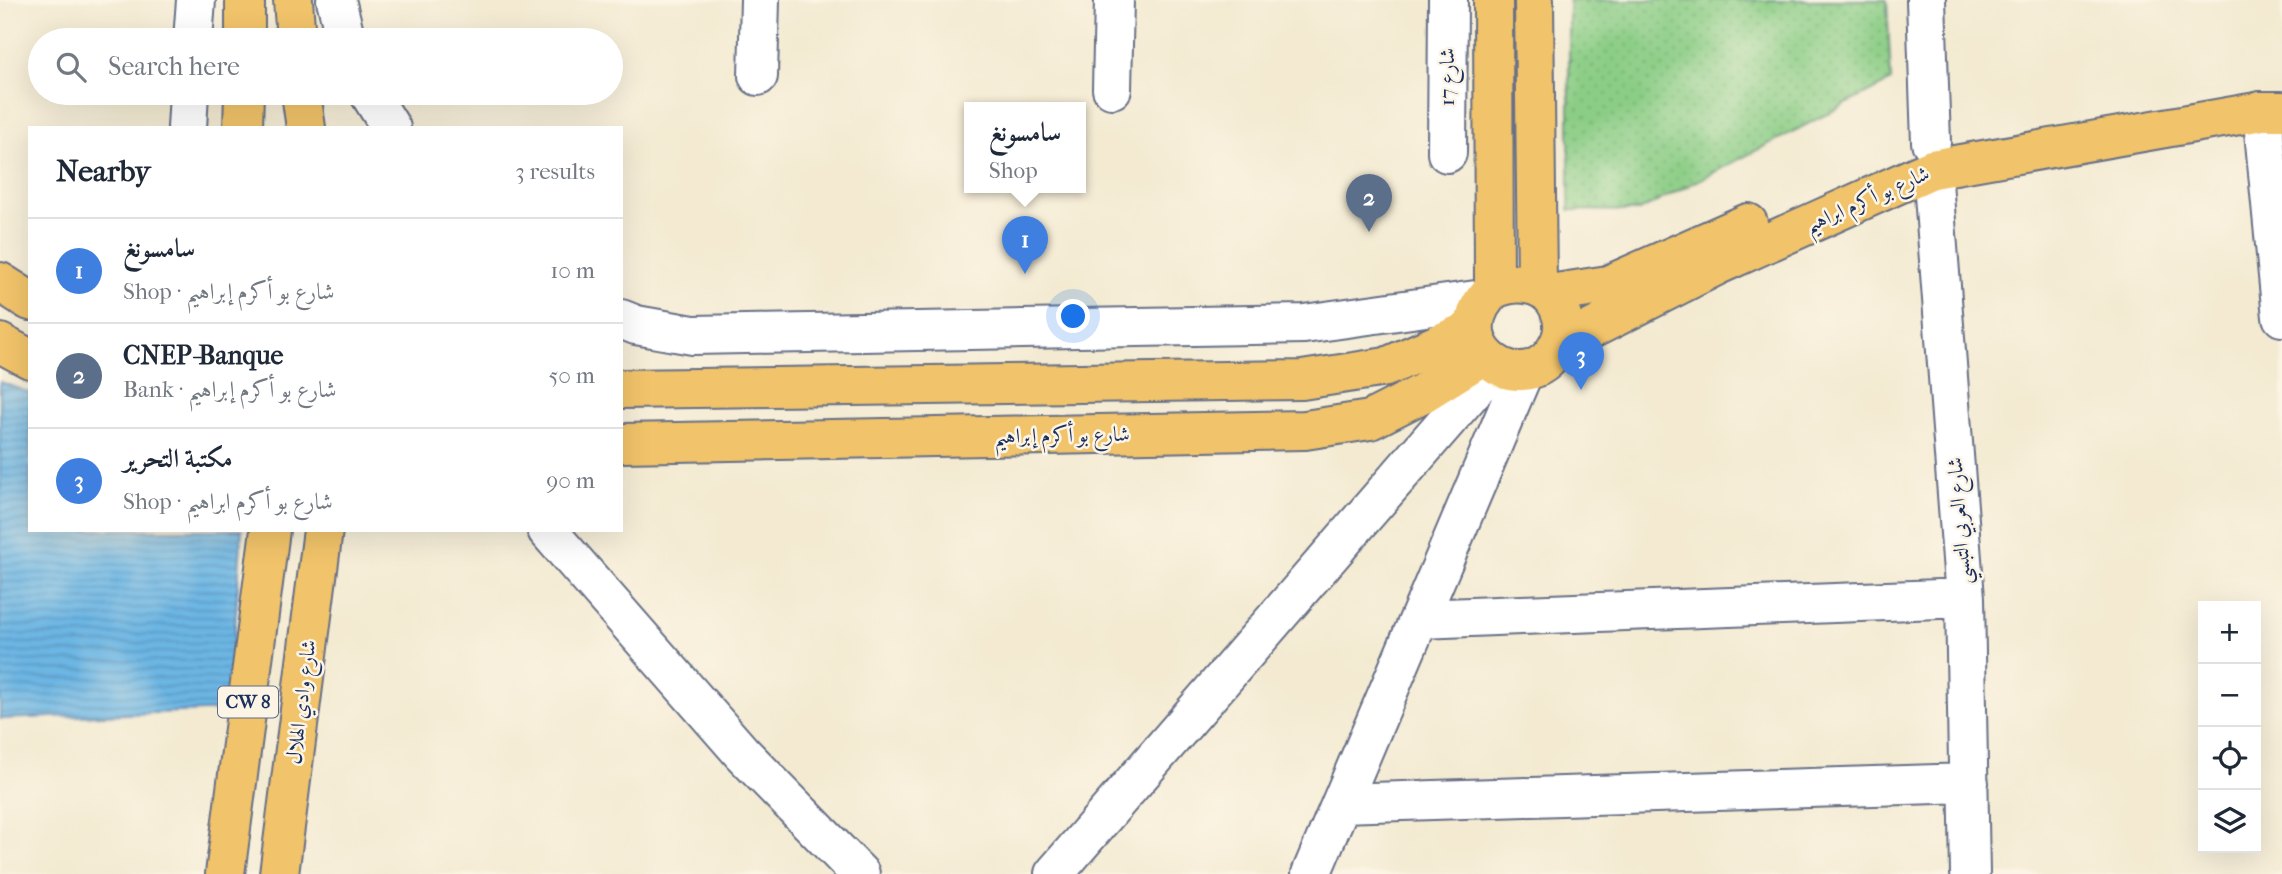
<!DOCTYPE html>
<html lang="en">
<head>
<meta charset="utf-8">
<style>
	:root { --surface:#fff; --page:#f6f6f7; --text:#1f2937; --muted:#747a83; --line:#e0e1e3; --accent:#2563eb }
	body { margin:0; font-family:"IM FELL French Canon",Amiri,serif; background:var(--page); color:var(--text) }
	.controls { position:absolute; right:21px; bottom:21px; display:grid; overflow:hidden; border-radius:0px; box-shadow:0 7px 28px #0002 }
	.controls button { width:63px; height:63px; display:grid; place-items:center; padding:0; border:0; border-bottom:2px solid var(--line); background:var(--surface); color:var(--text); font:35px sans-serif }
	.you { position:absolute; left:1074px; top:317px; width:24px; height:24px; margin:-18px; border:5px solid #fff; border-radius:50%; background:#1a73e8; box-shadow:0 0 0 10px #1a73e833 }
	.badge { display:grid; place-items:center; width:46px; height:46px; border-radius:50%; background:var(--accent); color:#fff; font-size:23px; font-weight:700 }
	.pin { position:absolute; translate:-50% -58px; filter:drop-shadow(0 2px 4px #0008) }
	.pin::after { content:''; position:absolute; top:37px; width:24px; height:21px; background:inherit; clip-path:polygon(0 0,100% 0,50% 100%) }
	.popup { position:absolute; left:964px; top:102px; width:122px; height:91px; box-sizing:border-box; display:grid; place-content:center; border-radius:0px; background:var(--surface); filter:drop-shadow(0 2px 5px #0005); font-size:23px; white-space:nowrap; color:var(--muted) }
	.popup b { font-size:26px; color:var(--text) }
	.popup::after { content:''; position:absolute; left:50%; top:100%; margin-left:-14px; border:14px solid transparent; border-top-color:var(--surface) }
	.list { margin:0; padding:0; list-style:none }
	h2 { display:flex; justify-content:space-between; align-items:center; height:91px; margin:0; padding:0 28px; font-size:30px }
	h2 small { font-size:23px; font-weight:400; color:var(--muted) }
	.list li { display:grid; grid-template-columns:46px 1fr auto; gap:21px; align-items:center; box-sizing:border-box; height:105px; padding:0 28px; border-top:2px solid var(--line) }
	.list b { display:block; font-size:26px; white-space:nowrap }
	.list p { margin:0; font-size:23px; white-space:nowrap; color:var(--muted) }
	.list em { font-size:23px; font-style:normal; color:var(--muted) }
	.icon { flex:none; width:38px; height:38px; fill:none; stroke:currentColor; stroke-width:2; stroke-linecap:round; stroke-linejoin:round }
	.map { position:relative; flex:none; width:2282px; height:874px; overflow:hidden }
	.search { position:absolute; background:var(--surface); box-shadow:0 7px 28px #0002; left:28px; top:28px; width:595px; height:77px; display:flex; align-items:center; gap:18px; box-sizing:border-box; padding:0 24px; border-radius:38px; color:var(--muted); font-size:26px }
	.panel { position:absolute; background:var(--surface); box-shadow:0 7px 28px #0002; left:28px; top:126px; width:595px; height:406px; border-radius:0px }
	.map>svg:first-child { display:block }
</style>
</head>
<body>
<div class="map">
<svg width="2282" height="874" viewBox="0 0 2282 874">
	<defs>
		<pattern id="park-dots" width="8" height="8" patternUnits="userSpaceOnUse" patternTransform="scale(1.75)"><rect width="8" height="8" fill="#8bcd86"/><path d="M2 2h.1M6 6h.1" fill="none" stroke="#77b076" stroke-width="1.8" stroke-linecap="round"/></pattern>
		<pattern id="water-rules" width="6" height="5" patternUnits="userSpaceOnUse" patternTransform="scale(1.75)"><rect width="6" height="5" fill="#6cb6e4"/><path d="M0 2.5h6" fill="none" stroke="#5894bc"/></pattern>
	</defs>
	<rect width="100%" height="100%" fill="#fcf5e5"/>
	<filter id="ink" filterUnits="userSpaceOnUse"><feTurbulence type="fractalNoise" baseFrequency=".0143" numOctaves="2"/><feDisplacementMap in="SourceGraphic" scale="14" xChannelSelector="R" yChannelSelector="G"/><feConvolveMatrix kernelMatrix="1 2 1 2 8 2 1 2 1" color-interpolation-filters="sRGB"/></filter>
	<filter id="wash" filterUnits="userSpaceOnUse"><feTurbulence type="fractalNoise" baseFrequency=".00686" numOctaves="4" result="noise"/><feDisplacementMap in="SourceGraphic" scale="28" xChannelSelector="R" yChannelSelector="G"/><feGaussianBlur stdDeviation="1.57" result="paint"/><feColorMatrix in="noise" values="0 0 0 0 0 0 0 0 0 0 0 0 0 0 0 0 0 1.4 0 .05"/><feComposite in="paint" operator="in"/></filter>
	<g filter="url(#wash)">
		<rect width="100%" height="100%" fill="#f3ead1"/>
		<path fill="url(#park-dots)" stroke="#537e72" stroke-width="2" d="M1569 0H1887L1891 81 1639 211 1569 210Z"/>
		<path fill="url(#water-rules)" stroke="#4472a1" stroke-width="2" d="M0 382 30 393V530H242L229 710 0 719Z"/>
	</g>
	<g filter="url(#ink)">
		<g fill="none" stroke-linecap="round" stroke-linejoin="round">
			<defs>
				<path id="minor" d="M336 0 346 40
					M1926 0 1931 142
					M193 40 196 0
					M758 76 760 0
					M1112 89 1114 0
					M369 93 391 128
					M2262 111 2282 317
					M187 128 189 93
					M1447 153 1448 0
					M1932 169 1965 598 1970 874
					M621 319 636 325 693 335 1304 324 1483 299
					M547 530 742 753 860 874
					M1420 619 1965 598
					M1341 803 1969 783
					M1054 874 1496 364
					M1311 874 1524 371"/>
				<path id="major" d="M293 0 296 40
					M1493 0 1494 289C1438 341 1518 403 1554 352 1561 342 1565 329 1562 317 1554 284 1522 277 1494 289
					M1534 0 1537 286
					M245 40V0
					M301 93 306 128
					M243 128 244 93
					M0 282 30 301
					M1549 294 1608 285 1748 223
					M0 343 30 359
					M1558 346 1718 265 1932 169 2262 111H2282
					M621 389 1302 380 1386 367 1474 328
					M621 443 1305 430 1370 420 1423 393 1484 355
					M225 874 270 530
					M279 874 323 530"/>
			</defs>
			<use href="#minor" stroke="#677086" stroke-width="42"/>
			<use href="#major" stroke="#677086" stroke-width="42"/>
			<use href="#minor" stroke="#fff" stroke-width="38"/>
			<use href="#major" stroke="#f1c36a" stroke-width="38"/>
		</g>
	</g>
	<g text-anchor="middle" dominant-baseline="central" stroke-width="5" stroke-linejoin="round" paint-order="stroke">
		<rect fill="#fcf5e5" stroke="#5e6a86" stroke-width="2" x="218" y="686.5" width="60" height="31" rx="5"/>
		<g font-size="19" font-weight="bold" fill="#1b2f5e">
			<text x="248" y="702">CW 8</text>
		</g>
		<g font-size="21" fill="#1b2f5e" stroke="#fcf5e5">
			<text transform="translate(1447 77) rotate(-90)">شارع 17</text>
			<text transform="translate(1867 199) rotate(-24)">شارع بو أكرم ابراهيم</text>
			<text transform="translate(1062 435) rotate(-1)">شارع بو أكرم إبراهيم</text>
			<text transform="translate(1959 521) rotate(-94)">شارع العربي التبسي</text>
			<text transform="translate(301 702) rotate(-83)">شارع وادي الهلال</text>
		</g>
	</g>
</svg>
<div class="controls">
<button>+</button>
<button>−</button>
<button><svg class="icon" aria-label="locate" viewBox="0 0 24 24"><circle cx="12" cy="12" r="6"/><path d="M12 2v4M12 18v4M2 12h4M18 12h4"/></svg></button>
<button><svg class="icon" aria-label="layers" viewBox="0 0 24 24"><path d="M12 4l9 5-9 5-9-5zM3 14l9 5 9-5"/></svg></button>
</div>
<div class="you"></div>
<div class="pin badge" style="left:1025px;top:274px;background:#3f7fe0">1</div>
<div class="popup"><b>سامسونغ</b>Shop</div>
<div class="pin badge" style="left:1369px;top:232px;background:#5c6f8a">2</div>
<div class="pin badge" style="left:1581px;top:390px;background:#3f7fe0">3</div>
<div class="search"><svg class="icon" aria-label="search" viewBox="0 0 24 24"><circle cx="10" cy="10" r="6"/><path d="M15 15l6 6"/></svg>Search here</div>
<section class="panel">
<h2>Nearby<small>3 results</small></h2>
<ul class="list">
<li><span class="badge" style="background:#3f7fe0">1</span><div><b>سامسونغ</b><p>Shop · شارع بو أكرم إبراهيم</p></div><em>10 m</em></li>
<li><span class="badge" style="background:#5c6f8a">2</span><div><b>CNEP-Banque</b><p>Bank · شارع بو أكرم إبراهيم</p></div><em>50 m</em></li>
<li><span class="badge" style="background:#3f7fe0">3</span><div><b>مكتبة التحرير</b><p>Shop · شارع بو أكرم ابراهيم</p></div><em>90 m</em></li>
</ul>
</section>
</div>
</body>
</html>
